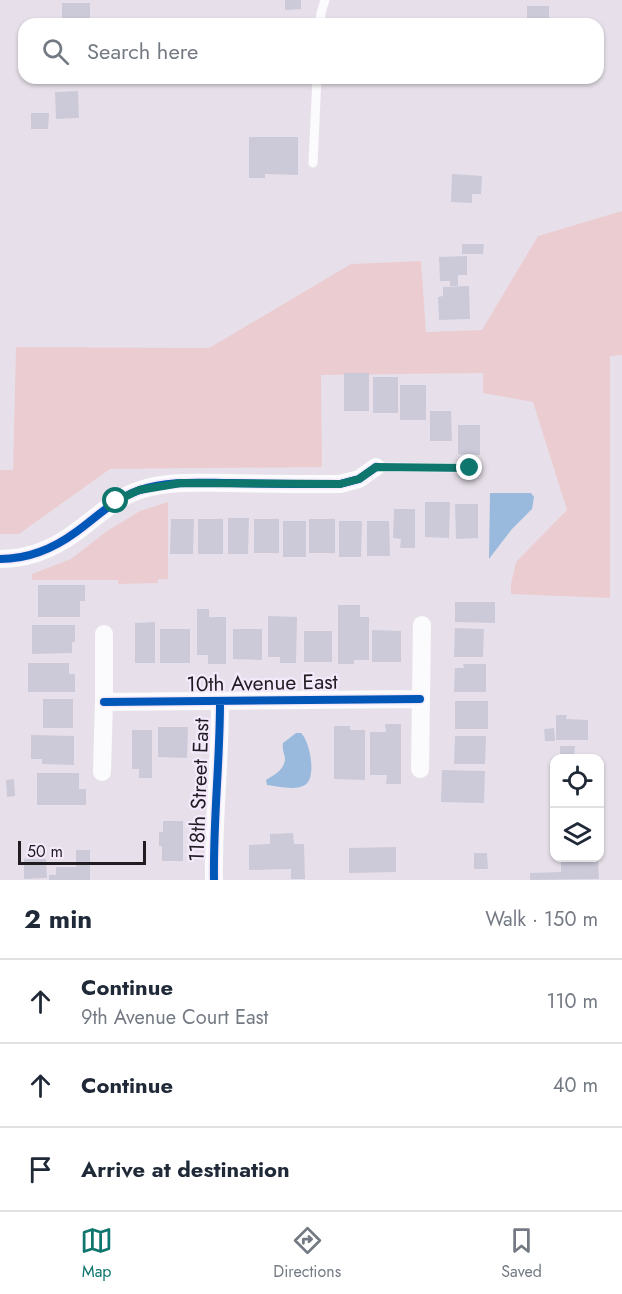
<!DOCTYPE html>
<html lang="en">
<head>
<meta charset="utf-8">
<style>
	:root { --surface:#fff; --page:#f2f2f3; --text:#1f2937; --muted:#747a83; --line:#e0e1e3; --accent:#0f766e }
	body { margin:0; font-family:Jost,sans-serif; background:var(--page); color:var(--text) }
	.controls { position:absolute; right:18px; bottom:18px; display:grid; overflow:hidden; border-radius:12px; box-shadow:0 2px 4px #0004 }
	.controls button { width:54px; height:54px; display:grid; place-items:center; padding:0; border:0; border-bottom:2px solid var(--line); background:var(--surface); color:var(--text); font:30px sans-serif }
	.scale { position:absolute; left:18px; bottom:15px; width:128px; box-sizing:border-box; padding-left:6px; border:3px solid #201c22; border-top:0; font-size:16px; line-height:21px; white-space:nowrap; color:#201c22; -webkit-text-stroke:4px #f5eafb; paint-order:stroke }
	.stop { position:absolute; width:18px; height:18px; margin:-14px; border:4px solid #0f766e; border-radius:50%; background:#fff }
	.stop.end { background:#0f766e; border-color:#fff; box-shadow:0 2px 6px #0008 }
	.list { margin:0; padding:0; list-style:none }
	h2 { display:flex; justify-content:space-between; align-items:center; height:78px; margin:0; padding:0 24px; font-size:26px }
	h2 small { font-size:20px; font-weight:400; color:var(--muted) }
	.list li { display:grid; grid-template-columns:39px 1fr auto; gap:18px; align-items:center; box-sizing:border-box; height:84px; padding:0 24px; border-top:2px solid var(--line) }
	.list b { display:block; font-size:22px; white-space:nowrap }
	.list p { margin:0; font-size:20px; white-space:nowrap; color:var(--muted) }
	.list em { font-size:20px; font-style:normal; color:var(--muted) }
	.icon { flex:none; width:33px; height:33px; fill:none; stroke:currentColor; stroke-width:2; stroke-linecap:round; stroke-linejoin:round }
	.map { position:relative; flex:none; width:622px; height:880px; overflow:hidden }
	.search { position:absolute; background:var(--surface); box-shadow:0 2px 4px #0004; left:18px; right:18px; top:18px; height:66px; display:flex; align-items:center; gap:15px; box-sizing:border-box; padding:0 21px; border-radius:18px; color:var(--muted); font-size:22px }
	.sheet { height:330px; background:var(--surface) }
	nav { display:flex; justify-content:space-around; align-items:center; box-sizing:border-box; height:84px; border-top:2px solid var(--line); background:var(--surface); font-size:16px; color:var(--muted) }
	nav a { display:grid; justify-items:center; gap:3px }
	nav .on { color:var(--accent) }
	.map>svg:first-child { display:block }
</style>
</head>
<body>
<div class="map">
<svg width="622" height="880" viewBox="0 0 622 880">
	<rect width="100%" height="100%" fill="#e7e0ea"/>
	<path fill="#ebcdd1" d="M622 211V355L610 356V598L511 594V584L516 562 567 510 533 402 483 393V373L321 375 322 467 110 469 19 534H0V470H13L16 347 209 348 351 264 421 261 426 332 482 330 538 236Z
		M168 502V579H158V583L118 584V580H32V574L71 559 107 531 140 511Z"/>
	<path fill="#9abadd" d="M490 493H531L534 497 532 509 512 529 489 559Z
		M296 733H301C310 741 317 778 305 785 296 791 277 786 267 785L266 780C274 775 285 770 285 758 284 753 282 749 283 743Z"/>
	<path fill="#cccad9" d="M285 0H301V9L285 10Z
		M62 3H90V24H62Z
		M527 6H549V24H527Z
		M78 91 79 118 56 119 55 92Z
		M31 113H49L48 129H31Z
		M249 137H298V175L265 174V178H249Z
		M452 174 482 176 481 194H472V203L451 202Z
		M462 244H484L483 254H462Z
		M467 256V275H458V286H450V281H440L439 257Z
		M469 286 470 319 439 320 438 297 443 296V287Z
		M344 373H369V411H344Z
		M373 377H398V413H373Z
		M400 385H426V420H400Z
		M430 411H451L452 441H430Z
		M458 425H480V455L458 454Z
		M425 502H450L449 538 425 537Z
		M455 504H478V538L456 539Z
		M394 509H415V548H400L401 539 393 538Z
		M228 518H249L248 554H228Z
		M171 519H194L193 554H170Z
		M198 519H223V554H198Z
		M254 519H279V553H254Z
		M309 519H335V553H309Z
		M283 521H306V557H283Z
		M339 521H362L361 557H339Z
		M367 521H389L390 556H367Z
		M38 585H85V601H80V617H38Z
		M455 602H495V623L455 622Z
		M338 605H360V617H369V660H354V664H338Z
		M197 609H209V617H226V664H208V655H197Z
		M268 616 297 617 296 663H280V657H268Z
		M155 622V663H135V623Z
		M32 625H75V642H72V653L32 654Z
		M455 628 484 629 483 657H454Z
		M160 629H190V663H160Z
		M233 629H262V660L233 659Z
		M372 630 401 631V662H372Z
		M304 631H332V662H304Z
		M28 663H69V674H75V692H28Z
		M463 664H486V692H454L455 668H464Z
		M43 699H73V728H43Z
		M455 701H488V729H455Z
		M556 715H567L566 719 588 720V740H556Z
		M385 724H401V784H386L387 775H370V732H386Z
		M334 726H350V730H365V780L334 779Z
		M158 727H188L187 758 158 757Z
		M554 728 555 741H545L544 729Z
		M132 730H152V778H139V769H132Z
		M31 735 74 736V765L42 764V759H31Z
		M455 736H486L485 764H454Z
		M560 746H575L574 758H560Z
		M442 770 485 771 484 803 441 802Z
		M37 773H79V789H86V805H37Z
		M14 779 15 796 7 797 6 780Z
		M163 821H183V861H162V846H159V832H163Z
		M293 833 294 844H304L305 879H291V869L249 870V845L270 844V834Z
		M396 847V872L349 873V848Z
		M76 850H90V880H49V875H56V867H76Z
		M474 853H487L488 869H474Z
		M24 859H46L47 878 24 879Z
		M561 859H598L599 879 530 880V873L561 872Z"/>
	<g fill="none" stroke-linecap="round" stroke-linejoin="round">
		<path stroke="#fbfafc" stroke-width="9" d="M320 24 321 13 325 0
			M313 163 317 78
			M376 467 470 468"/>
		<path stroke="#fbfafc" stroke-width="18" d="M0 559C28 559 53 549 76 532 97 517 115 498 140 490 169 480 201 483 231 483 267 484 303 484 340 484L359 479 376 467
			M104 702 420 699
			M420 769 422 625
			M102 772 104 702V634
			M214 880C213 820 220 762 220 702"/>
		<defs>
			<path id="cycleway" d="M0 559C28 559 53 549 76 532 97 517 115 498 140 490 169 480 201 483 231 483 267 484 303 484 340 484L359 479 376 467
				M104 702 420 699
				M214 880C213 820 220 762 220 702"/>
		</defs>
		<use href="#cycleway" stroke="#f5eafb" stroke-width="11"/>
		<use href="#cycleway" stroke="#0057b8" stroke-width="8"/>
	</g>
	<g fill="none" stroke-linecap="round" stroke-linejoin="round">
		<path stroke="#0f766e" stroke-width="8" d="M116 501 139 490 181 483 340 484 359 479 376 467 470 468"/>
	</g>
	<g text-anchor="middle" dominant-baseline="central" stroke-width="4.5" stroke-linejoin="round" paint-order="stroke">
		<g font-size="21" fill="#201c22" stroke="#f5eafb">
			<text transform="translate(262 683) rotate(-1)">10th Avenue East</text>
			<text transform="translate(199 790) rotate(-88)">118th Street East</text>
		</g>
	</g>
</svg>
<div class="controls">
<button><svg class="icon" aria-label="locate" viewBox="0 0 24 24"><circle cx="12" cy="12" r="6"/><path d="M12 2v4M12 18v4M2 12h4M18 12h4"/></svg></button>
<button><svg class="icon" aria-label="layers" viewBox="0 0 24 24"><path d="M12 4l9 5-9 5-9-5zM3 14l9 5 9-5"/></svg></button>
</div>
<div class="scale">50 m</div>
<div class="stop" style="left:116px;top:501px"></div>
<div class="stop end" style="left:470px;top:468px"></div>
<div class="search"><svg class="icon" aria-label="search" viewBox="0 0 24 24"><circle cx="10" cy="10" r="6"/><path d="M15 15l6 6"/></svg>Search here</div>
</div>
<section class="sheet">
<h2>2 min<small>Walk · 150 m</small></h2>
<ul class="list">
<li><svg class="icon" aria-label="ahead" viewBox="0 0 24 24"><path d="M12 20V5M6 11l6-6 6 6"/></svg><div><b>Continue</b><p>9th Avenue Court East</p></div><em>110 m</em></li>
<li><svg class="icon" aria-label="ahead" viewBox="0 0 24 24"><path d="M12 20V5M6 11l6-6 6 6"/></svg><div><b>Continue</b></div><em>40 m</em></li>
<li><svg class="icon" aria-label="arrive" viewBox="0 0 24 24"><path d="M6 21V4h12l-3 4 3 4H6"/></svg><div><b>Arrive at destination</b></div></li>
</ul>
</section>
<nav>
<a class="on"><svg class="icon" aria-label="map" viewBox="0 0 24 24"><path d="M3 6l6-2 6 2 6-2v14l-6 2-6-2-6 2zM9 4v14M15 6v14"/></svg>Map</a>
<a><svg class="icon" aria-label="directions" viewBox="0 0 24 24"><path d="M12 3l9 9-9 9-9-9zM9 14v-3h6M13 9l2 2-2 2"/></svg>Directions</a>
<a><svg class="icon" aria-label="saved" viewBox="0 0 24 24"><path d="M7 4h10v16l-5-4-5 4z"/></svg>Saved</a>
</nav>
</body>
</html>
